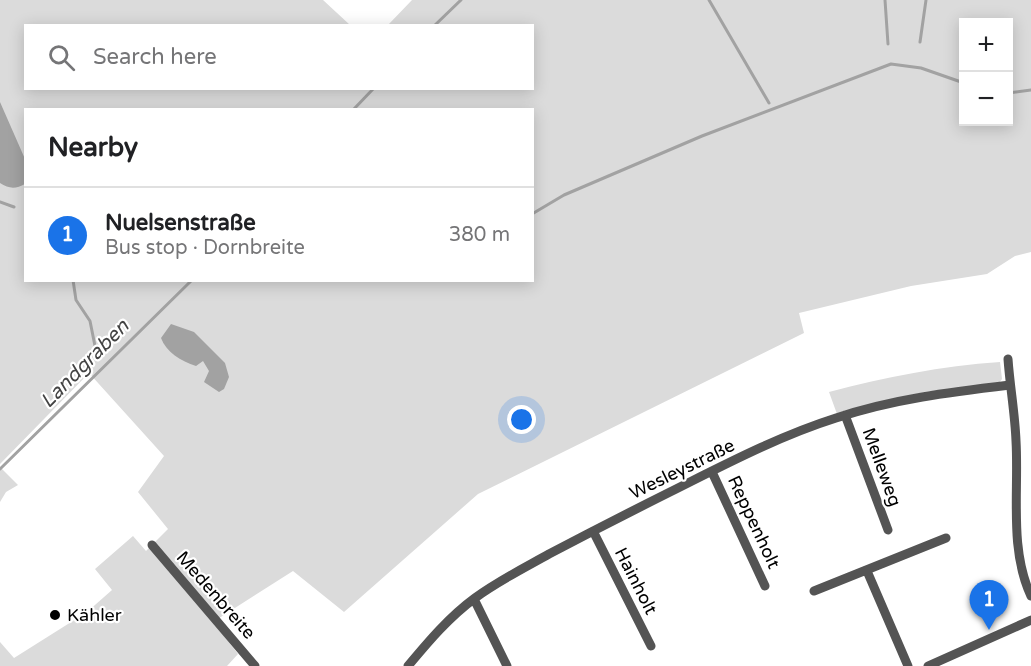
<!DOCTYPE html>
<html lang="en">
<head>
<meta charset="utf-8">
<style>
	:root { --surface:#fff; --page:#f2f2f2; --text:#202124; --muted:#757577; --line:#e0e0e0; --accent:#1a73e8 }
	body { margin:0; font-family:"Varela Round",sans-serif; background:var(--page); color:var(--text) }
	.controls { position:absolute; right:18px; top:18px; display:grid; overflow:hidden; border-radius:0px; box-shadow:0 3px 15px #0003 }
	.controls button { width:54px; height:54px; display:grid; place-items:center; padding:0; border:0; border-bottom:2px solid var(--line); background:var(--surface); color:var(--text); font:30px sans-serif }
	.you { position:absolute; left:522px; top:420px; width:21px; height:21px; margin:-15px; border:4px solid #fff; border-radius:50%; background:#1a73e8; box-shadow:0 0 0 9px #1a73e833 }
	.badge { display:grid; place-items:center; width:39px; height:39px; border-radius:50%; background:var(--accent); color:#fff; font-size:20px; font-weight:700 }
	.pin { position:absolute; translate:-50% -50px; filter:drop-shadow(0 2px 3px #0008) }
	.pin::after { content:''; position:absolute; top:32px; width:21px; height:18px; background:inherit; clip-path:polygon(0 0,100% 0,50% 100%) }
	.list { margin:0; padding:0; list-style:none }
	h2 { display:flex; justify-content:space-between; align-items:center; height:78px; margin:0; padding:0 24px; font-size:26px }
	h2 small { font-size:20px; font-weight:400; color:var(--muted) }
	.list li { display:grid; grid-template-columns:39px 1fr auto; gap:18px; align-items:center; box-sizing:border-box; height:96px; padding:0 24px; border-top:2px solid var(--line) }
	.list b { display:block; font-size:22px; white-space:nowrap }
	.list p { margin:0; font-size:20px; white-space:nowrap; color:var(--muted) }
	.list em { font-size:20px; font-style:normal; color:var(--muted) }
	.icon { flex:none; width:33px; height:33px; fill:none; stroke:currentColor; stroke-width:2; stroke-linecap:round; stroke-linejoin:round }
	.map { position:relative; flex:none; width:1031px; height:666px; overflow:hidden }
	.search { position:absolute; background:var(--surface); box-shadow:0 3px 15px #0003; left:24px; top:24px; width:510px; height:66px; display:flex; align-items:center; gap:15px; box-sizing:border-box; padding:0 21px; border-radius:0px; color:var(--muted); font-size:22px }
	.panel { position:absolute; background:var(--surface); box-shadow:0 3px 15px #0003; left:24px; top:108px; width:510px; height:174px; border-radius:0px }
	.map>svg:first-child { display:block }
</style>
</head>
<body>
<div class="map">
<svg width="1031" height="666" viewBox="0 0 1031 666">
	<rect width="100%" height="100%" fill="#fff"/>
	<path fill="#dbdbdb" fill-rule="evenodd" d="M0 0H323L350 25 26 26V88H532V26L388 25 412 0H1031V252L1015 256 987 274 911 286 799 313 804 333 478 494 344 612 293 571 213 622 238 654 227 666H0V642L14 658 87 612 112 590 95 569 133 536 146 551 168 529 138 492 164 456 89 373 0 464ZM964 22H1008V122H964ZM26 110H532V280H26Z
		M1000 362 1002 379 999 383 924 392 837 414 829 392C886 377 941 366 1000 362Z
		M0 467 18 485 6 492 0 502Z"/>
	<path fill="#a2a2a2" d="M0 102 25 159V184C16 189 9 189 0 183Z
		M171 324 194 332 225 363 229 377 224 389 219 392 204 382 209 371 203 361 196 366C181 361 166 352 161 338Z"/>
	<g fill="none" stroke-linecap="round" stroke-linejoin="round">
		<path stroke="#a2a2a2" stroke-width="3" d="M709 0 769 103
			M885 0 888 44
			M434 26 461 0
			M920 42 926 0
			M1008 93 1031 90
			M353 110 374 88
			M0 202 14 207
			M532 214 564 195 702 136 891 64 921 68 964 83
			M73 280 76 300 90 321 95 346 101 350
			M0 469 192 280"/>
		<path stroke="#545454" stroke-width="9" d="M1008 359C1010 387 1015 414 1016 441 1019 492 1009 549 1031 596
			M845 415 888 530
			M712 472 765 586
			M593 531 651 646
			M152 545 255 666
			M867 571 908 666
			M814 591 946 538
			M474 599 507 666
			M408 666C428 642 449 617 475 598 498 581 524 568 549 554 589 533 630 512 670 492 724 465 779 436 836 418 893 399 951 392 1010 385
			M928 666 1031 620"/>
	</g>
	<circle fill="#000" stroke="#fff" stroke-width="2" cx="55" cy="615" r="6"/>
	<g text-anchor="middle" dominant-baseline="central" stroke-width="4.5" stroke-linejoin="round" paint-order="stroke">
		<g font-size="18" fill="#000" stroke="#fff">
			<text transform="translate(882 467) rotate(70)">Melleweg</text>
			<text transform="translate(682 469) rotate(-26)">Wesleystraße</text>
			<text transform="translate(754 522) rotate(65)">Reppenholt</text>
			<text transform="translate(636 581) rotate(63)">Hainholt</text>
			<text transform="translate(216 595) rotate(49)">Medenbreite</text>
		</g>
		<g font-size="18" fill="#000" stroke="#fff" text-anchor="start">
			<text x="67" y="615">Kähler</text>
		</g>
		<g font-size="20" font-style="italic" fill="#434343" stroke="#fff">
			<text transform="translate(85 364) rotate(-45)">Landgraben</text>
		</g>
	</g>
</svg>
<div class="controls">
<button>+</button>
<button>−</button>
</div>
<div class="you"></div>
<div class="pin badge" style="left:989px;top:630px">1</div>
<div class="search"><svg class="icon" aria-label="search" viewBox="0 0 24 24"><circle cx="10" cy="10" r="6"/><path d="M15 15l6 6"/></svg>Search here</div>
<section class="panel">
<h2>Nearby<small></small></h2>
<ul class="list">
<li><span class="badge">1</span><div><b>Nuelsenstraße</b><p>Bus stop · Dornbreite</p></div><em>380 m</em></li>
</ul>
</section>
</div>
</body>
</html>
